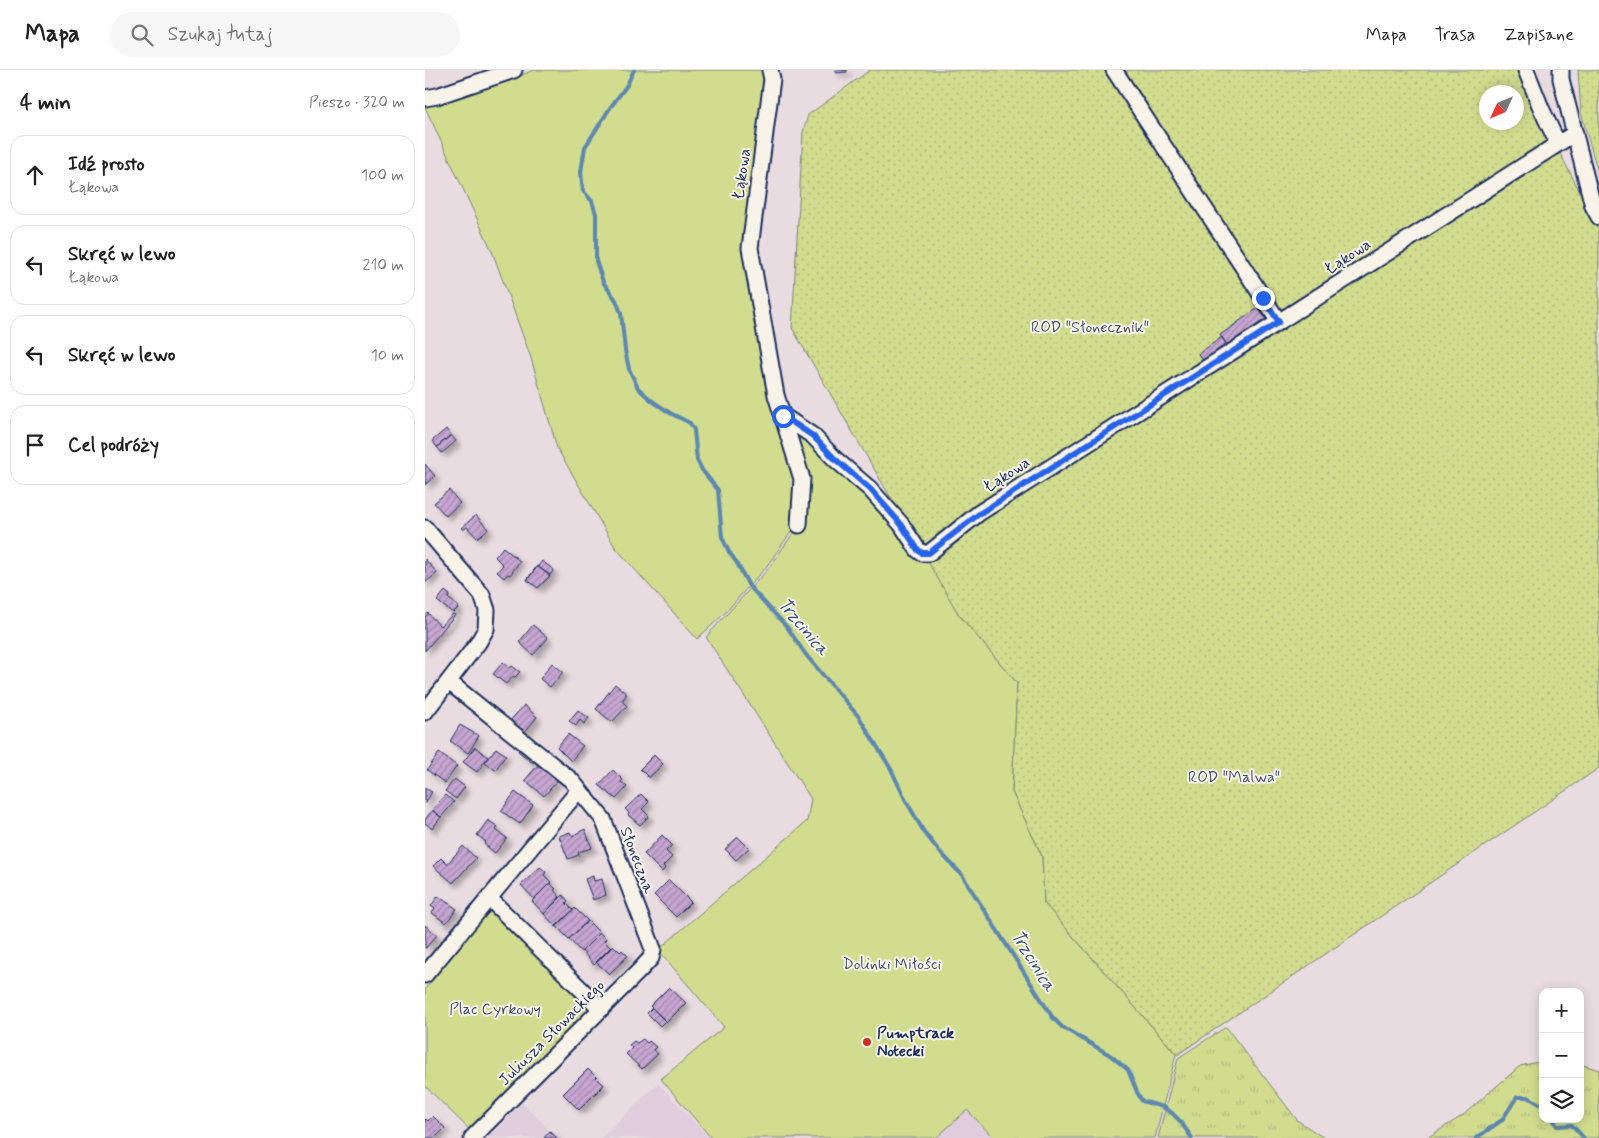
<!DOCTYPE html>
<html lang="pl">
<head>
<meta charset="utf-8">
<style>
	:root { --surface:#fff; --page:#f6f6f6; --text:#222; --muted:#767676; --line:#e0e0e0 }
	body { margin:0; font-family:Mynerve,sans-serif; background:var(--page); color:var(--text) }
	.controls { position:absolute; right:15px; bottom:15px; display:grid; overflow:hidden; border-radius:10px; box-shadow:0 2px 12px #0003 }
	.controls button { width:45px; height:45px; display:grid; place-items:center; padding:0; border:0; border-bottom:1px solid var(--line); background:var(--surface); color:var(--text); font:25px sans-serif }
	.compass { position:absolute; left:1054px; top:15px; width:45px; height:45px; border-radius:50%; background:var(--surface); box-shadow:0 2px 12px #0003; rotate:226deg }
	.stop { position:absolute; width:15px; height:15px; margin:-11px; border:4px solid #2563eb; border-radius:50%; background:#fff }
	.stop.end { background:#2563eb; border-color:#fff; box-shadow:0 1px 5px #0008 }
	.list { margin:0; padding:0; list-style:none }
	h2 { display:flex; justify-content:space-between; align-items:center; height:65px; margin:0; padding:0 20px; font-size:21px }
	h2 small { font-size:16px; font-weight:400; color:var(--muted) }
	.list li { display:grid; grid-template-columns:32px 1fr auto; gap:15px; align-items:center; box-sizing:border-box; height:80px; margin:0 10px 10px; padding:0 10px; border:1px solid var(--line); border-radius:15px }
	.list b { display:block; font-size:19px; white-space:nowrap }
	.list p { margin:0; font-size:16px; white-space:nowrap; color:var(--muted) }
	.list em { font-size:16px; font-style:normal; color:var(--muted) }
	.icon { flex:none; width:28px; height:28px; fill:none; stroke:currentColor; stroke-width:2; stroke-linecap:round; stroke-linejoin:round }
	.map { position:relative; flex:none; width:1174px; height:1068px; overflow:hidden }
	header { display:flex; align-items:center; gap:30px; box-sizing:border-box; height:70px; padding:0 25px; background:var(--surface); border-bottom:1px solid var(--line) }
	header strong { font-size:24px }
	nav { display:flex; gap:28px; margin-inline-start:auto; font-size:18px }
	.search { width:350px; height:45px; background:var(--page); display:flex; align-items:center; gap:12px; box-sizing:border-box; padding:0 18px; border-radius:28px; color:var(--muted); font-size:19px }
	main { display:flex }
	aside { flex:1; background:var(--surface) }
	.map>svg:first-child { display:block }
</style>
</head>
<body>
<header>
<strong>Mapa</strong>
<div class="search"><svg class="icon" aria-label="search" viewBox="0 0 24 24"><circle cx="10" cy="10" r="6"/><path d="M15 15l6 6"/></svg>Szukaj tutaj</div>
<nav><a>Mapa</a><a>Trasa</a><a>Zapisane</a></nav>
</header>
<main>
<aside>
<h2>4 min<small>Pieszo · 320 m</small></h2>
<ul class="list">
<li><svg class="icon" aria-label="ahead" viewBox="0 0 24 24"><path d="M12 20V5M6 11l6-6 6 6"/></svg><div><b>Idź prosto</b><p>Łąkowa</p></div><em>100 m</em></li>
<li><svg class="icon" aria-label="left" viewBox="0 0 24 24"><path d="M17 20v-9H6M10 6l-5 5 5 5"/></svg><div><b>Skręć w lewo</b><p>Łąkowa</p></div><em>210 m</em></li>
<li><svg class="icon" aria-label="left" viewBox="0 0 24 24"><path d="M17 20v-9H6M10 6l-5 5 5 5"/></svg><div><b>Skręć w lewo</b></div><em>10 m</em></li>
<li><svg class="icon" aria-label="arrive" viewBox="0 0 24 24"><path d="M6 21V4h12l-3 4 3 4H6"/></svg><div><b>Cel podróży</b></div></li>
</ul>
</aside>
<div class="map">
<svg width="1174" height="1068" viewBox="0 0 1174 1068">
	<defs>
		<pattern id="grass-tufts" width="24" height="20" patternUnits="userSpaceOnUse" patternTransform="scale(1.25)"><rect width="24" height="20" fill="#d1dc8f"/><path d="M3 7l-1-3M5 7V3M7 7l1-3M15 17l-1-3M17 17v-4M19 17l1-3" fill="none" stroke="#b3bd7e"/></pattern>
		<pattern id="garden-dots" width="8" height="8" patternUnits="userSpaceOnUse" patternTransform="scale(1.25)"><rect width="8" height="8" fill="#d1dc8f"/><path d="M2 2h.1M6 6h.1" fill="none" stroke="#b3bd7e" stroke-width="1.8" stroke-linecap="round"/></pattern>
		<pattern id="building-hatch" width="6" height="6" patternUnits="userSpaceOnUse" patternTransform="scale(1.25)"><rect width="6" height="6" fill="#c7a6d1"/><path d="M-1 1l2-2M0 6l6-6M5 7l2-2" fill="none" stroke="#a188ad"/></pattern>
		<filter id="shadow"><feDropShadow dx="4.5" dy="4.5" stdDeviation="2.5" flood-color="#0004"/></filter>
	</defs>
	<rect width="100%" height="100%" fill="#e9dce1"/>
	<filter id="ink" filterUnits="userSpaceOnUse"><feTurbulence type="fractalNoise" baseFrequency=".02" numOctaves="2"/><feDisplacementMap in="SourceGraphic" scale="10" xChannelSelector="R" yChannelSelector="G"/><feConvolveMatrix kernelMatrix="1 2 1 2 8 2 1 2 1" color-interpolation-filters="sRGB"/></filter>
	<g filter="url(#ink)">
		<path fill="#dfccdc" d="M233 1013 284 1068H176Z
			M97 1033 133 1068H62Z
			M542 1040 569 1068H512Z"/>
		<path fill="url(#grass-tufts)" stroke="#768676" d="M801 957 873 1051 899 1068H733L753 988Z
			M1118 991V1049H1155V994L1174 1000V1068H1002L1037 1046 1095 996Z"/>
		<path fill="#d1dc8f" stroke="#768676" d="M108 0H339L344 16 322 186 372 412 371 455 341 497 298 545 272 569 190 477 132 378 106 288 67 181 0 37 82 12Z
			M358 346 388 366 501 484 534 545 592 613 587 722 617 786 619 833 751 984 730 1068H569L542 1040 511 1068H286L236 1009 299 957 233 880 382 751 386 729 281 567 343 499 374 455 377 409Z
			M66 838 167 939 45 1060 0 1016V919Z"/>
		<path fill="url(#garden-dots)" stroke="#768676" fill-rule="evenodd" d="M445 0H1093L1174 160V698L752 985 619 833 617 786 587 722 592 613 534 545 367 258 378 62 383 45ZM1062 22H1092V52H1062Z
			M1153 0H1174V106L1156 43Z"/>
		<g fill="none" stroke-linecap="round" stroke-linejoin="round">
			<path stroke="#5c87b0" stroke-width="4" d="M209 0 202 15 185 38 160 77 156 102 158 121 167 131 171 144V191L178 212 191 230 196 243 200 280 204 299 213 318 226 330 245 343 265 353 269 360 272 390 277 400 293 420 297 467 304 482 312 493 324 516 362 557 381 585 434 647 466 699 480 729 499 762 514 781 537 805 628 948 637 957 685 985 703 1000 712 1022 717 1031 738 1037 747 1043 755 1051 767 1068
				M1128 1049 1132 1056 1147 1055 1159 1068
				M1051 1068 1077 1050 1092 1027H1103L1118 1036"/>
		</g>
		<path fill="url(#building-hatch)" stroke="#1b2f5e" filter="url(#shadow)" d="M410 0H422V2L411 3Z
			M833 238 841 249 802 275 795 265Z
			M797 267 802 275 779 291 773 284Z
			M21 359 26 365 12 377 7 371Z
			M26 365 31 371 17 383 12 377Z
			M0 394 10 406 0 415Z
			M24 420 35 433 21 446 9 433Z
			M51 445 63 459 52 468 42 457 38 460 36 458Z
			M78 477 95 491 85 505 83 504 79 508 72 502 78 495 70 487Z
			M0 489 12 503 0 513Z
			M117 491 129 500 125 505 112 496 102 510Z
			M112 496 125 506 113 518 102 510Z
			M20 521 25 525 23 528 34 537 28 543 12 531Z
			M3 543 15 556 28 544 30 545 0 581V547Z
			M108 555 123 568 108 585 94 572Z
			M78 592 85 598 87 596 95 602 90 607 88 606 81 614 68 604Z
			M127 593 138 602 125 617 115 609Z
			M190 614 202 624 197 631 202 636 187 652 171 639Z
			M99 635 112 647 98 664 84 652Z
			M153 640 164 648 159 654 155 650 151 656 144 651Z
			M35 655 54 666 43 683 25 671Z
			M143 664 158 676 146 691 132 677Z
			M97 676 112 688 108 693 93 681Z
			M50 677 63 687 52 702 38 692Z
			M71 678 81 685 70 700 60 692Z
			M14 683 32 696 20 713 2 700Z
			M229 685 238 694 224 708 215 699Z
			M113 695 132 711 119 726 100 710Z
			M188 700 198 710 196 712 202 717 191 729 174 715Z
			M30 709 40 717 31 729 20 721Z
			M0 718 7 722 0 734Z
			M90 722 108 735 95 754 76 741Z
			M216 724 224 732 217 739 224 746 215 755 203 745 204 743 200 739Z
			M20 725 29 732 16 747 7 740Z
			M7 740 16 747 7 759 0 753V750Z
			M63 750 73 757 71 760 82 768 70 783 59 774 61 772 52 765Z
			M160 759 167 778 153 782 154 785 143 789 134 766 145 762 147 766Z
			M237 765 247 775 241 781 247 787 238 796 240 798 237 802 219 784Z
			M313 767 324 778 311 790 300 779Z
			M38 776 51 788 28 813 8 796 16 788 22 794Z
			M115 797 121 802 119 805 126 812 109 829 96 815Z
			M168 806 169 811 177 809 181 825 168 830 160 809Z
			M244 810 266 832 251 847 229 825Z
			M125 813 131 819 129 820 135 827 119 844 107 831Z
			M138 825 143 831 141 833 148 840 131 857 119 844Z
			M13 826 32 839 21 853 7 843 10 839 6 836Z
			M150 838 163 851 144 869 131 856Z
			M163 851 175 863 156 882 144 869Z
			M0 855 12 865 1 878H0Z
			M175 863 181 869 179 871 186 878 169 895 157 881Z
			M188 875 195 882 197 880 203 886 184 904 171 892Z
			M244 917 261 933 242 952 225 936Z
			M227 938 240 951 235 956 222 943Z
			M218 969 222 973 224 971 231 977 228 980 233 984 217 999 201 984 207 978 204 975 209 971 212 973Z
			M163 999 179 1015 154 1040 138 1024Z
			M8 1046 20 1058 10 1068H0V1050L1 1049 3 1051Z
			M125 1061 132 1068H119Z"/>
		<g fill="none" stroke-linecap="round" stroke-linejoin="round">
			<defs>
				<path id="minor" d="M345 0 347 9 325 178 351 325 377 409 374 455
					M689 0 854 252
					M1101 0 1116 38 1133 74
					M1136 0V9L1168 136 1174 147
					M0 28 12 26 89 0
					M358 346 388 366 410 389 445 419 476 454 493 480 497 483H504L554 443 1150 63
					M0 458 57 525 62 540 61 559 53 573 0 642
					M24 612 146 710 178 749 228 879 226 888 215 900 47 1068
					M65 829 176 939
					M0 905 154 720"/>
			</defs>
			<use href="#minor" stroke="#1b2f5e" stroke-width="19"/>
			<use href="#minor" stroke="#f7f3e8" stroke-width="15"/>
		</g>
	</g>
	<g fill="none" stroke-linecap="round" stroke-linejoin="round" filter="url(#ink)">
		<path stroke="#2563eb" stroke-width="6" d="M358 346 388 366 410 389 445 419 476 454 493 480 497 483H504L554 444 854 252 838 228"/>
	</g>
	<circle fill="#c8321e" stroke="#f7f3e8" stroke-width="2" cx="442" cy="972" r="5"/>
	<g text-anchor="middle" dominant-baseline="central" stroke-width="4" stroke-linejoin="round" paint-order="stroke">
		<g font-size="16" fill="#1b2f5e" stroke="#f7f3e8">
			<text transform="translate(317 104) rotate(-82)">Łąkowa</text>
			<text transform="translate(923 187) rotate(-33)">Łąkowa</text>
			<text transform="translate(582 405) rotate(-33)">Łąkowa</text>
			<text transform="translate(212 790) rotate(69)">Słoneczna</text>
			<text transform="translate(127 963) rotate(-45)">Juliusza Słowackiego</text>
		</g>
		<g font-size="16" fill="#3f5268" stroke="#f7f3e8">
			<text x="665" y="257">ROD "Słonecznik"</text>
			<text x="809" y="707">ROD "Malwa"</text>
			<text x="467" y="894">Dolinki Miłości</text>
			<text x="70" y="939">Plac Cyrkowy</text>
		</g>
		<g font-size="16" font-weight="bold" fill="#1b2f5e" stroke="#f7f3e8" text-anchor="start">
			<text x="452" y="963">Pumptrack<tspan x="452" dy="18">Notecki</tspan></text>
		</g>
		<g font-size="18" font-style="italic" fill="#365480" stroke="#f7f3e8">
			<text transform="translate(378 557) rotate(50)">Trzcinica</text>
			<text transform="translate(608 891) rotate(58)">Trzcinica</text>
		</g>
	</g>
</svg>
<div class="controls">
<button>+</button>
<button>−</button>
<button><svg class="icon" aria-label="layers" viewBox="0 0 24 24"><path d="M12 4l9 5-9 5-9-5zM3 14l9 5 9-5"/></svg></button>
</div>
<svg class="compass" viewBox="-18 -18 36 36"><path d="M0-13l5 13h-10z" fill="#e53935"/><path d="M0 13l5-13h-10z" fill="#767676"/></svg>
<div class="stop" style="left:358px;top:346px"></div>
<div class="stop end" style="left:838px;top:228px"></div>
</div>
</main>
</body>
</html>
